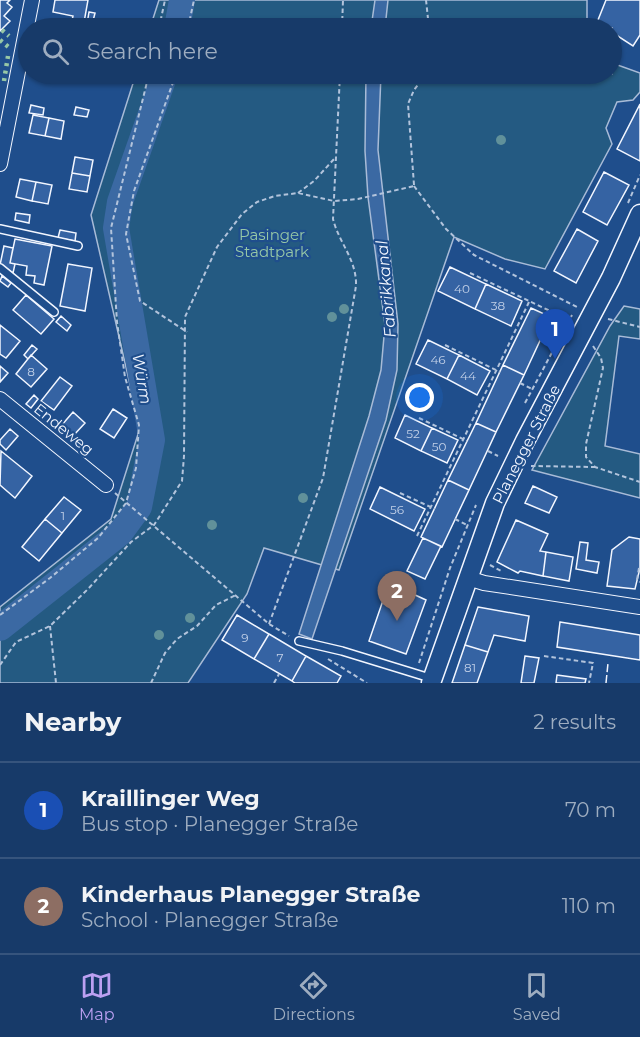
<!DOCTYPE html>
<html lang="en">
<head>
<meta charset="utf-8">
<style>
	:root { --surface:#173a69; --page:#20416f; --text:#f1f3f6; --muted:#9eadc0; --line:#36547d; --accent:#bca0f2 }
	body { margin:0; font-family:Montserrat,sans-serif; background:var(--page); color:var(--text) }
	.you { position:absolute; left:420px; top:398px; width:21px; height:21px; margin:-15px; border:4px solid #fff; border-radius:50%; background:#1a73e8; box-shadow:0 0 0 9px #1a73e833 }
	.badge { display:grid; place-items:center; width:39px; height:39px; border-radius:50%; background:var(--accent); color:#fff; font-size:20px; font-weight:700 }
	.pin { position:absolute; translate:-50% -50px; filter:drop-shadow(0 2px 3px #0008) }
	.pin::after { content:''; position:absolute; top:32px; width:21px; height:18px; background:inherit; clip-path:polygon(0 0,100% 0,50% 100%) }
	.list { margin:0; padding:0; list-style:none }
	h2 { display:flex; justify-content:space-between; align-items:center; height:78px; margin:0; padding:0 24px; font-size:26px }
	h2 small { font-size:20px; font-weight:400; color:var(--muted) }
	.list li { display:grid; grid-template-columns:39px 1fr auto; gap:18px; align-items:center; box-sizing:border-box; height:96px; padding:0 24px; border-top:2px solid var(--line) }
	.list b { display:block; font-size:22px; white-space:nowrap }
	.list p { margin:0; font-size:20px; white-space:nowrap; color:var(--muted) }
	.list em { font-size:20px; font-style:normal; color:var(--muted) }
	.icon { flex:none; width:33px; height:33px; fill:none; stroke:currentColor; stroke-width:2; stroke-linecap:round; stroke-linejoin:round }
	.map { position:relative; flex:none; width:640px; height:683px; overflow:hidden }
	.search { position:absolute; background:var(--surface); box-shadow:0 2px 4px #0004; left:18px; right:18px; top:18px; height:66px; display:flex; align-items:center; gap:15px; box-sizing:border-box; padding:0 21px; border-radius:33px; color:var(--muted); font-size:22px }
	.sheet { height:270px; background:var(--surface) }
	nav { display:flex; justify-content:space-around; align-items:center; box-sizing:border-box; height:84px; border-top:2px solid var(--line); background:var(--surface); font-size:16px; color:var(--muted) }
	nav a { display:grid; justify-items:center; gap:3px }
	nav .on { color:var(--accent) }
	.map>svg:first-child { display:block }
</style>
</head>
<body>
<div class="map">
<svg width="640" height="683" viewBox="0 0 640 683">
	<rect width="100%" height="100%" fill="#1f4e8c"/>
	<path fill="#245a82" stroke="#a8bbd7" stroke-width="1.5" d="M159 0H587V28H150Z
		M612 63 640 73V92L633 100 617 102 606 128 612 144 545 269 505 259 454 237 339 570 264 548 247 594 188 683H0V607L111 519 140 428 91 215 136 74H612Z
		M624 306 640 309V339L619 336 605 446 640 454V498L532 470 610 326Z"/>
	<path fill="#3b69a3" stroke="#a8bbd7" stroke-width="1.5" d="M375 0H388L385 28H371Z
		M366 74H381L378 150 398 324 397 370 386 420 312 639 299 634 369 416 381 370 385 325 368 197 365 151Z"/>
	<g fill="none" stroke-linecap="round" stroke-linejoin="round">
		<path stroke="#3b69a3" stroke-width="26" d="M177 28 182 0
			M0 628 120 533 139 507 152 440 116 228 120 202 165 74"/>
	</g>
	<path fill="#3563a3" stroke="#f2f6ff" stroke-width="1.5" d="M0 0H10L7 3 12 7 4 16 10 21 0 31Z
		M55 0H88L83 28 71 25 73 16 53 12Z
		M606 0H640V35L633 46 613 33 612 28 596 25Z
		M89 12 95 13 92 25 87 24Z
		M58 74H82L81 83 57 78Z
		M640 104V161L617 149Z
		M31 105 44 108 43 115 29 113Z
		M76 107 89 110 87 117 74 115Z
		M33 115 49 118 45 136 29 133Z
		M49 118 64 121 61 139 45 136Z
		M75 157 93 160 90 176 72 173Z
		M604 172 629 185 607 225 583 212Z
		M72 173 90 176 87 192 69 189Z
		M20 179 36 182 32 201 16 197Z
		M36 182 52 185 48 204 32 201Z
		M16 213 30 215 29 223 15 220Z
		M577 229 598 241 576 283 554 271Z
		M60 230 76 233 75 241 58 238Z
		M15 239 52 246 44 285 34 283 35 276 26 275 27 266 10 263Z
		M4 246 13 248 10 263 15 264 13 273 0 265Z
		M68 264 92 268 85 311 60 306Z
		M450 267 486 284 475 309 438 291Z
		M2 276 11 283 8 287 0 281Z
		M486 284 522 301 511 326 475 309Z
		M26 295 54 319 41 334 13 310Z
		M531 308 551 317 524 375 503 365Z
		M61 316 71 325 67 331 56 322Z
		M0 325 20 341 6 358 0 354Z
		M428 340 459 355 447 379 416 364Z
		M32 345 37 349 28 359 24 355Z
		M31 355 47 369 31 387 16 374Z
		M459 355 490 371 477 395 447 379Z
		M503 365 524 375 496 432 476 423Z
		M0 366 8 373 0 382Z
		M60 377 72 386 54 410 41 401Z
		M34 395 38 399 31 408 26 404Z
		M113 409 127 418 114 438 100 429Z
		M73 412 85 423 73 436 61 426Z
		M405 415 432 428 421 451 395 438Z
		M476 423 496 432 469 490 448 480Z
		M432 428 458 440 447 463 421 451Z
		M10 429 18 436 6 450 0 444V440Z
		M1 451 32 476 15 498 0 485Z
		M448 480 469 490 442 547 421 537Z
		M533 486 557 497 549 513 525 503Z
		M380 487 425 509 414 531 370 509Z
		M64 497 81 510 62 533 45 519Z
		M45 519 62 533 39 561 22 547Z
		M516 520 548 534 540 551 546 552 543 576 520 571 518 573 497 562Z
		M629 537 640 539V568L635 589 607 586 612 550Z
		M423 538 441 546 425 579 407 571Z
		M580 542 588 543 586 560 599 562 597 573 576 569Z
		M546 552 573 557 569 581 543 576Z
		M389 583 426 600 406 654 369 641Z
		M478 607 529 616 525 641 494 635 488 652 465 645Z
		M237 615 269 634 254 659 222 640Z
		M560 622 640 635V660L557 647Z
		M269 634 306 656 292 681 254 659Z
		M465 645 488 652 477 683H452Z
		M306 656 341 676 337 683H295L292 681Z
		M525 656 539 658 534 683H521Z
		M557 675 586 679 585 683H556Z"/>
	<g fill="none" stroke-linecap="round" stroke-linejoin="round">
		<defs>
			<path id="service" d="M0 229 78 246
				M0 268 54 312
				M299 641 342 651 430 678"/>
			<path id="minor" d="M0 164 32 0
				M0 399 106 485
				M468 578 484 583 640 607"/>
			<path id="secondary" d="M431 683 495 503 525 441 611 278 640 214"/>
		</defs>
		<use href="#service" stroke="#f2f6ff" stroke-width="10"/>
		<use href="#minor" stroke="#f2f6ff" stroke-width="16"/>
		<use href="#secondary" stroke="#f2f6ff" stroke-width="21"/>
		<path stroke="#b3c4dc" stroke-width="2" stroke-dasharray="4.5 3" stroke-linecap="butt" d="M426 0 429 28
			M159 28 165 0
			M188 28 194 0
			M342 28 343 0
			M176 74 134 191 126 234 140 301 187 332
			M414 185 408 104 414 90 426 74
			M414 186 446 229 474 255 577 307
			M298 193 314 181 335 158
			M628 203 640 175
			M470 273 567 319
			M608 319 640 327
			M445 345 500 372
			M593 346 601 358 603 368 586 444V457L595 467 640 482
			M520 383 532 389
			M525 403 572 315
			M419 418 467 441
			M488 451 498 456
			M531 466 595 467
			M115 493 269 624 289 636
			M400 493 435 509
			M455 519 467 525
			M417 536 529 302
			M490 565 501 571
			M639 568 637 580 640 582
			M0 615 50 578 98 538 126 503 136 468 139 425 125 377 117 322 111 228 149 74
			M269 624 323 478 356 286C357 260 339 243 333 219L340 74
			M50 626 56 683
			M544 656 593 663 589 683
			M328 659 367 683
			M419 663 450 568 476 505
			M0 665 16 642 50 626 88 589 131 542 154 525 182 481 184 456 185 317 217 247 242 214 257 202 275 196 298 193 334 201 358 199 414 186
			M151 683 165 653 177 639 197 626 216 605 236 595
			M274 683 279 674"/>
		<use href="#service" stroke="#1f4e8c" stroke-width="7"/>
		<use href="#minor" stroke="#1f4e8c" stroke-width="14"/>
		<use href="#secondary" stroke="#1f4e8c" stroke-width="18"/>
		<path stroke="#97c8a6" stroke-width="4.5" stroke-dasharray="3 4.5" stroke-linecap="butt" d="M2 30 9 36
			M0 40 11 49
			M4 81 8 56"/>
		<path stroke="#f2f6ff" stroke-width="1.5" stroke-dasharray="8 3" stroke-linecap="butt" d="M606 683 608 663"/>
	</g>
	<g fill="#61919a">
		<circle cx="501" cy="140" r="5"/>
		<circle cx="344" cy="309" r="5"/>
		<circle cx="332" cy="317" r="5"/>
		<circle cx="303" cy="498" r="5"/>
		<circle cx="212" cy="525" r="5"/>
		<circle cx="190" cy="618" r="5"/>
		<circle cx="159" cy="635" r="5"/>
	</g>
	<g text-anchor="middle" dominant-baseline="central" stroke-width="4.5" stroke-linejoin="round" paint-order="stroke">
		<g font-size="12" fill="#c3d1e8">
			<text x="462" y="288">40</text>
			<text x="498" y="305">38</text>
			<text x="438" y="359">46</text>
			<text x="31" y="371">8</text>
			<text x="468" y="375">44</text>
			<text x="413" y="433">52</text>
			<text x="439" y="446">50</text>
			<text x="397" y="509">56</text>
			<text x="63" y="515">1</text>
			<text x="245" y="637">9</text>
			<text x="280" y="657">7</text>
			<text x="470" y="667">81</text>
		</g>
		<g font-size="15" fill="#97c8a6" stroke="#1f4e8c">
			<text x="272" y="234">Pasinger<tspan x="272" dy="17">Stadtpark</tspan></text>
		</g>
		<g font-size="15" fill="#f2f6ff" stroke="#1f4e8c">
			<text transform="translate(64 429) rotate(39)">Endeweg</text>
			<text transform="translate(526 444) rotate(-63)">Planegger Straße</text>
		</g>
		<g font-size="16" font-style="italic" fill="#f2f6ff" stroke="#1f4e8c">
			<text transform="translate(386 289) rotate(-95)">Fabrikkanal</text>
			<text transform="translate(142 379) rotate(80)">Würm</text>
		</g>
	</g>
</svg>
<div class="you"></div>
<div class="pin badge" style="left:555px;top:359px;background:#1a4fb4">1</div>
<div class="pin badge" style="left:397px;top:621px;background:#8d6e63">2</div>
<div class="search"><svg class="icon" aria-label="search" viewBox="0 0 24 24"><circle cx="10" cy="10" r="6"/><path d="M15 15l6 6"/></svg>Search here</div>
</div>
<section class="sheet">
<h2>Nearby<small>2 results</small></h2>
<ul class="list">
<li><span class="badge" style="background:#1a4fb4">1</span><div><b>Kraillinger Weg</b><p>Bus stop · Planegger Straße</p></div><em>70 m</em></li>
<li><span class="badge" style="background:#8d6e63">2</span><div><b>Kinderhaus Planegger Straße</b><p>School · Planegger Straße</p></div><em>110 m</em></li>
</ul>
</section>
<nav>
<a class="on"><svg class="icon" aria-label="map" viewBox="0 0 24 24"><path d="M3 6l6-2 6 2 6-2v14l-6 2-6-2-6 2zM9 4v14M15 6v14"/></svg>Map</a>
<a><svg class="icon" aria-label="directions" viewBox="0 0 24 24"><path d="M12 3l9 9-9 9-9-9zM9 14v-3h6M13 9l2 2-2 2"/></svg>Directions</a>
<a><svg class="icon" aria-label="saved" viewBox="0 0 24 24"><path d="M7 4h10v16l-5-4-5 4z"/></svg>Saved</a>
</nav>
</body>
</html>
